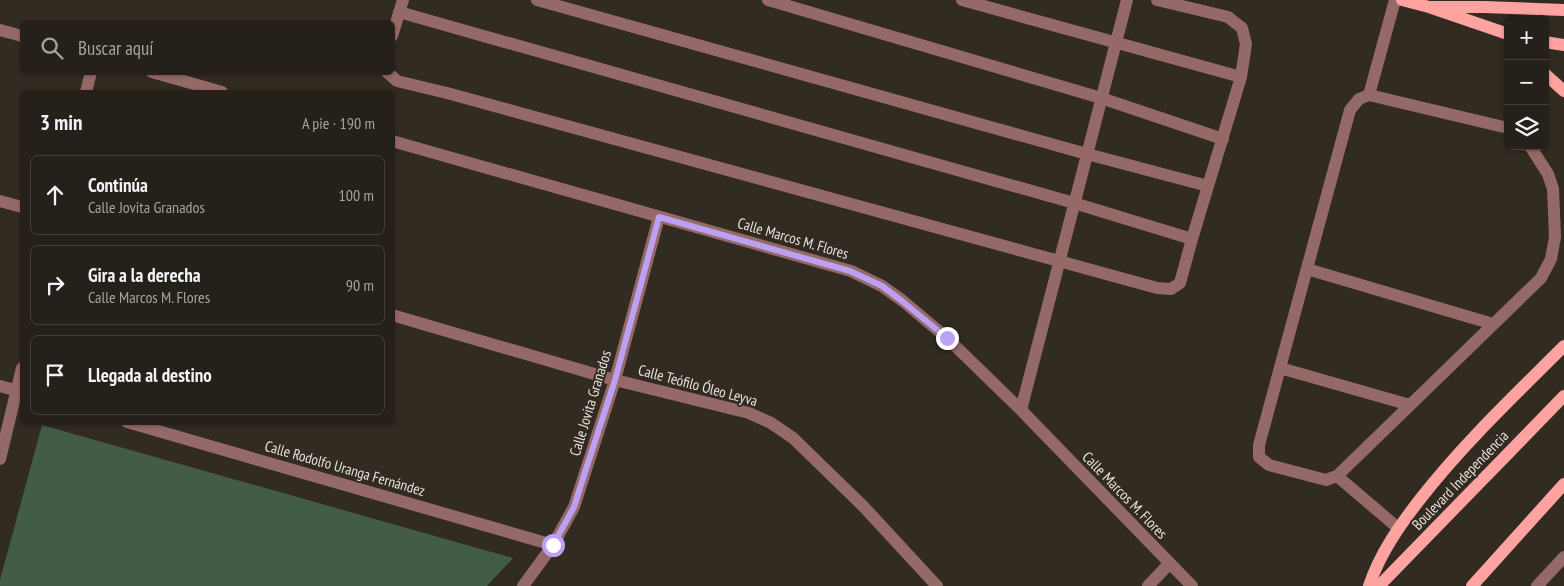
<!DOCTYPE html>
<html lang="es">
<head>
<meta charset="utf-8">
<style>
	:root { --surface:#26201a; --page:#2e2823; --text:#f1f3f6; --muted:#a4a3a2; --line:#423e39 }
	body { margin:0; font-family:"PT Sans Narrow",sans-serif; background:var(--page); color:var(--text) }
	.controls { position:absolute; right:15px; top:15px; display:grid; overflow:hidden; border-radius:8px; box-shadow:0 1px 4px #0004 }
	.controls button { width:45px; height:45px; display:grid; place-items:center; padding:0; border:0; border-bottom:1px solid var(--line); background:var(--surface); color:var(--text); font:25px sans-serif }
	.stop { position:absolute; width:15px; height:15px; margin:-11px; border:4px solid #bca0f2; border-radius:50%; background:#fff }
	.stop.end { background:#bca0f2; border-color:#fff; box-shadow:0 1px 5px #0008 }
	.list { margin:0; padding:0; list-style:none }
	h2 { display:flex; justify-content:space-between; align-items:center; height:65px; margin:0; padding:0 20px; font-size:21px }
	h2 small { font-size:16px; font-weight:400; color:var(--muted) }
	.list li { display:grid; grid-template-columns:32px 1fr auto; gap:15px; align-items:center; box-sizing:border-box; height:80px; margin:0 10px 10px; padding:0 10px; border:1px solid var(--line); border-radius:8px }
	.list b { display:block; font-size:19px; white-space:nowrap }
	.list p { margin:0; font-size:16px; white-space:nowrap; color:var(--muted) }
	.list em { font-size:16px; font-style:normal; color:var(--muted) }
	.icon { flex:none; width:28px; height:28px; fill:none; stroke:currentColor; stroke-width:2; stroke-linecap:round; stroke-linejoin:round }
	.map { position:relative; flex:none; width:1564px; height:586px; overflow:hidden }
	.search { position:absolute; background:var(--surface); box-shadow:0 1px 4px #0004; left:20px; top:20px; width:375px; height:55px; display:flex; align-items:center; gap:12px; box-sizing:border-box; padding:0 18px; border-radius:8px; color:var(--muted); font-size:19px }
	.panel { position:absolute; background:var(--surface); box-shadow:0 1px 4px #0004; left:20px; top:90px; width:375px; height:335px; border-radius:8px }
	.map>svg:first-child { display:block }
</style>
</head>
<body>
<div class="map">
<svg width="1564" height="586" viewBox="0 0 1564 586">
	<rect width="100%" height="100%" fill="#322b22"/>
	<path fill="#425c46" d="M42 425 513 558 487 586H0V580Z"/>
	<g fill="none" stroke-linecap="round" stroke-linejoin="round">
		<path stroke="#956967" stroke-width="12" d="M537 0 1087 154 1208 186
			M768 0 1101 98 1223 139
			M962 0 1241 77
			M399 12 1074 203 1192 239
			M0 30 22 36
			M392 36 403 0
			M152 72 222 92
			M387 72 397 81 447 93 1157 288 1171 289 1180 283 1192 239 1241 77 1246 44 1242 28 1228 17 1157 0
			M86 92 91 72
			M1369 95 1395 0
			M1508 128 1369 95 1359 99 1350 110 1259 445V457L1269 465 1326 480 1337 476 1541 278 1551 259 1555 237 1553 189 1548 174 1530 146
			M392 141 851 271 882 286 903 301 947 338 1021 410 1192 586
			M0 201 22 207
			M1307 269 1493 324
			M392 315 615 380 749 413 771 423 793 438 863 506 937 586
			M1280 368 1410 405
			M0 386 22 392
			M1021 410 1127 0
			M127 422 553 545
			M0 459 22 368
			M1337 476 1398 528
			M523 586 553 545 574 507 615 380 659 217
			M1148 586 1169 564
			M1537 586 1564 557"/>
		<path stroke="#fea3a0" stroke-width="12" d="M1402 0 1429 7 1508 34
			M1429 7H1484L1564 10
			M1545 42 1564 45
			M1545 74 1564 91
			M1369 586C1380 553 1400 525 1421 498 1464 443 1515 395 1564 346
			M1379 586 1564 396
			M1472 586 1564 484"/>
	</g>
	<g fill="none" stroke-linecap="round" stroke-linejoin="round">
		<path stroke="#bca0f2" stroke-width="6" d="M553 545 574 507 586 469 615 380 659 217 850 271 882 286 902 301 947 338"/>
	</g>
	<g text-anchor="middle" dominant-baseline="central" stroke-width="4" stroke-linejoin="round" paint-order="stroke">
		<g font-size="15" fill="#e5e0da" stroke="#322b22">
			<text transform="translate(793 238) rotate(16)">Calle Marcos M. Flores</text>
			<text transform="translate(698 385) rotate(15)">Calle Teófilo Óleo Leyva</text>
			<text transform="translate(590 403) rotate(-73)">Calle Jovita Granados</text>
			<text transform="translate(345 468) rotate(16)">Calle Rodolfo Uranga Fernández</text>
			<text transform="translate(1460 480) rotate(-46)">Boulevard Independencia</text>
			<text transform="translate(1125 495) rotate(46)">Calle Marcos M. Flores</text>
		</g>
	</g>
</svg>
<div class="controls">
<button>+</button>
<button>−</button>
<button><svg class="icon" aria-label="layers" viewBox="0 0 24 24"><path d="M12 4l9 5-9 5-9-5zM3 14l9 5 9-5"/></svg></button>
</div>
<div class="stop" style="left:553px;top:545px"></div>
<div class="stop end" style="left:947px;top:338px"></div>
<div class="search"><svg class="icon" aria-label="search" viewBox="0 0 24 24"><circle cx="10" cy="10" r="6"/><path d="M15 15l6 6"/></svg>Buscar aquí</div>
<section class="panel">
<h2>3 min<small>A pie · 190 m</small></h2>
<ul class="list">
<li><svg class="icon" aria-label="ahead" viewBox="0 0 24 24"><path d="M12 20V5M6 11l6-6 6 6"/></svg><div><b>Continúa</b><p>Calle Jovita Granados</p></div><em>100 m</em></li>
<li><svg class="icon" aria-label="right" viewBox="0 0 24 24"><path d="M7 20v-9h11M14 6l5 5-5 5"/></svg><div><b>Gira a la derecha</b><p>Calle Marcos M. Flores</p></div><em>90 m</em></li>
<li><svg class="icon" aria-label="arrive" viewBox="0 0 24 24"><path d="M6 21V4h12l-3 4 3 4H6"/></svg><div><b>Llegada al destino</b></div></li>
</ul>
</section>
</div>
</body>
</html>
